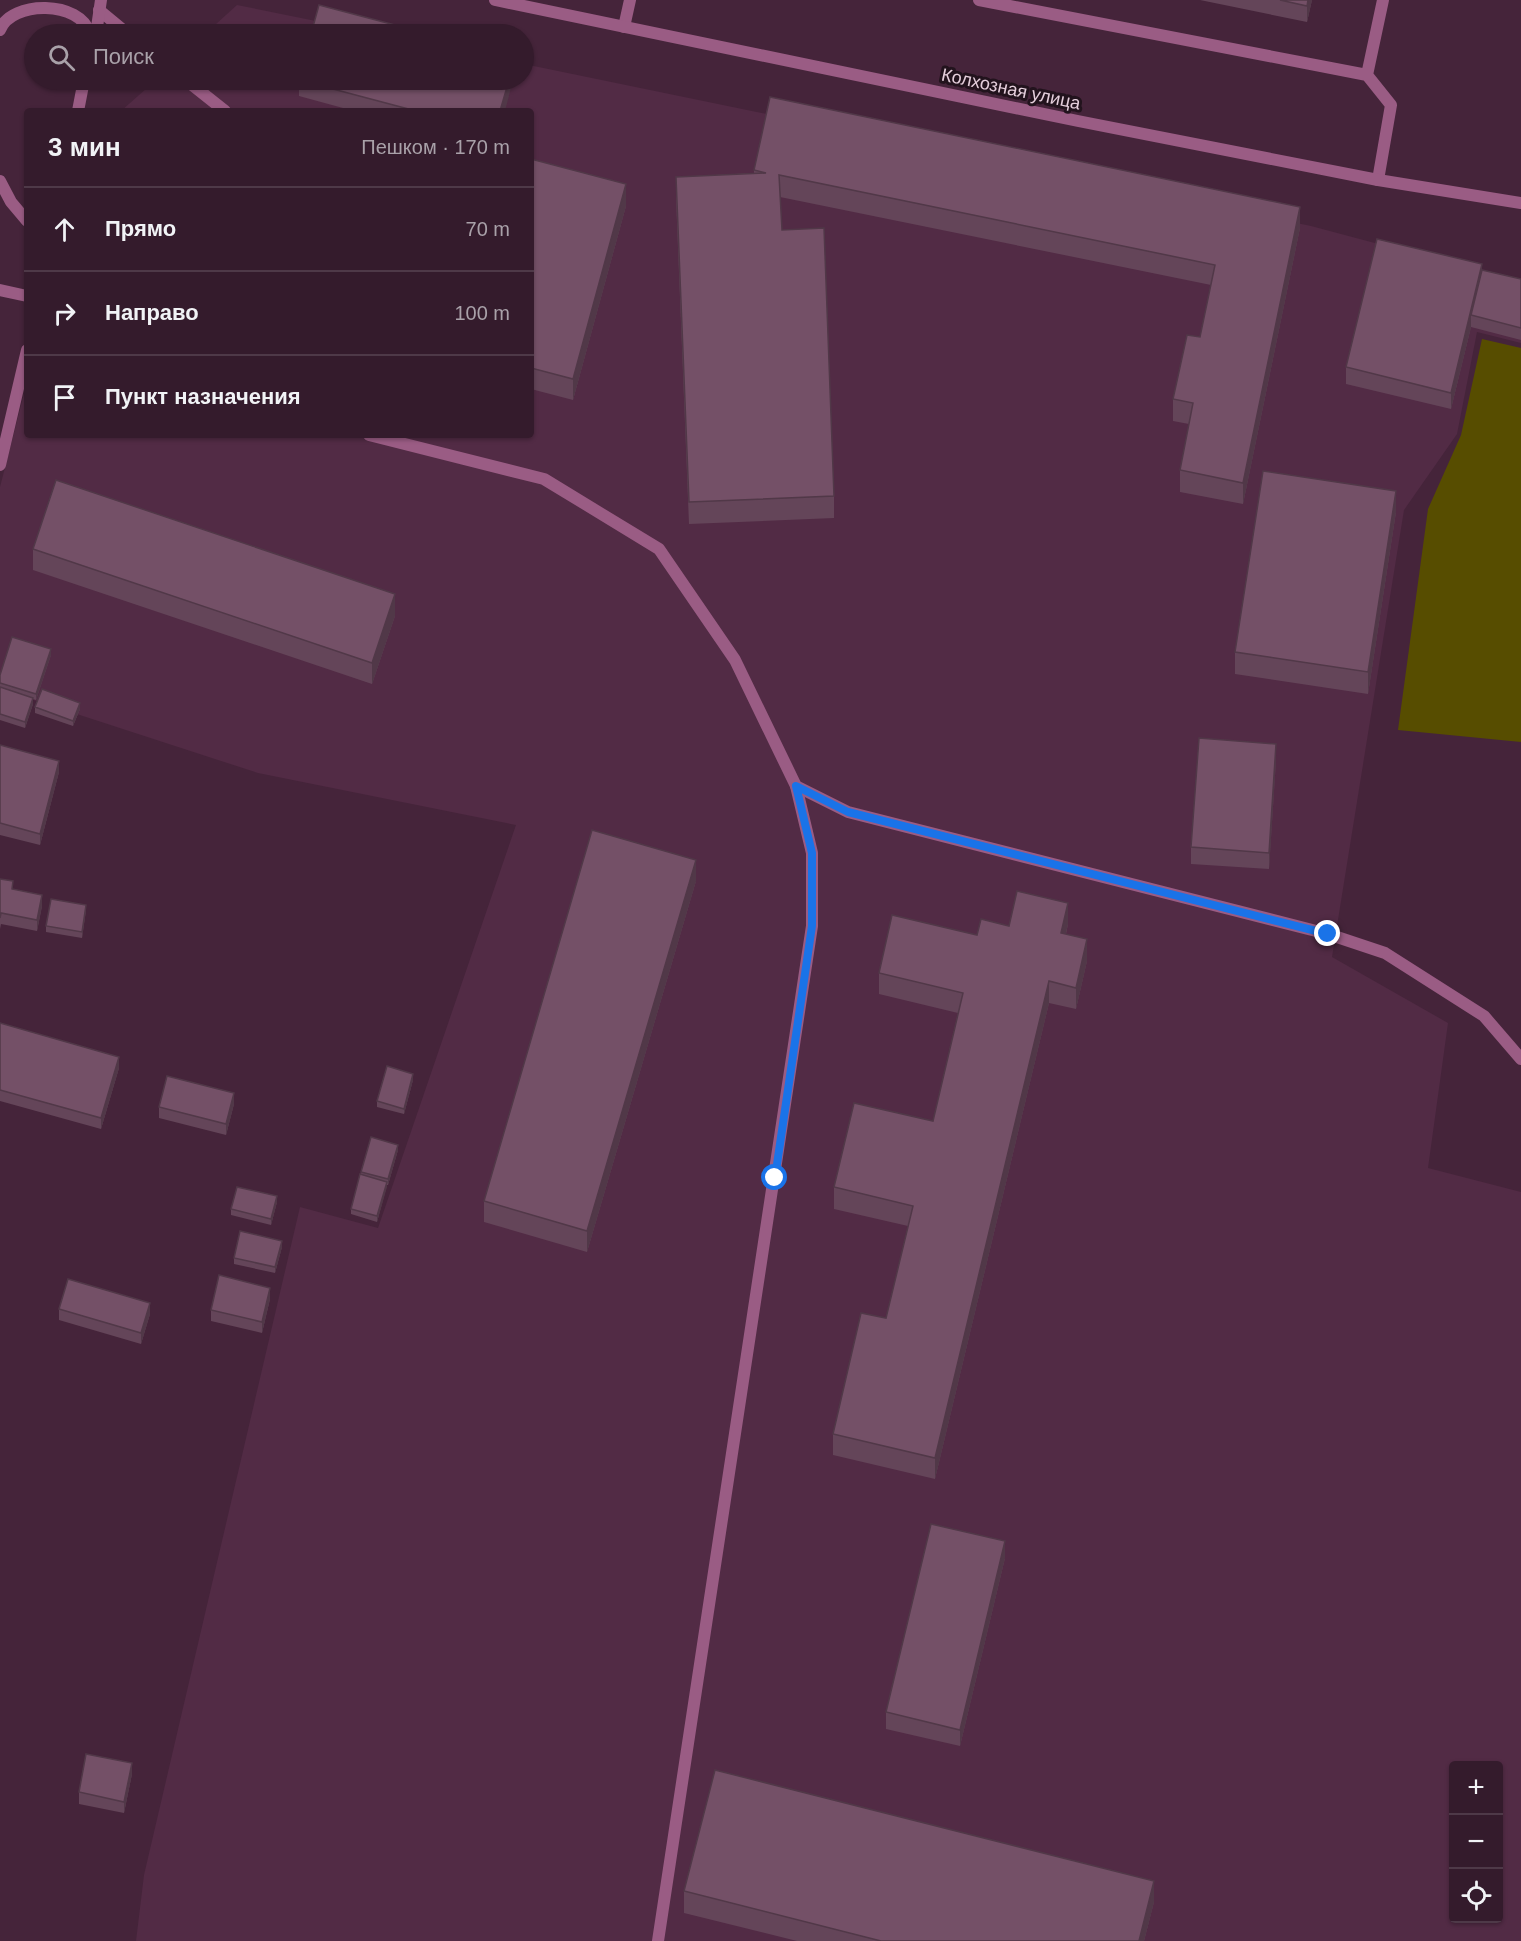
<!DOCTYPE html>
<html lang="ru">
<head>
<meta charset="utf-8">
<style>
	:root { --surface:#341b2c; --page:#3c2434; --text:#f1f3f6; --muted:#a9a1a9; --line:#4e3948 }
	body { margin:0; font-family:Arial,sans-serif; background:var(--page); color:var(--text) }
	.controls { position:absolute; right:18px; bottom:18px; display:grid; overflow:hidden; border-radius:6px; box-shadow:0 2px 4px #0004 }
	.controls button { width:54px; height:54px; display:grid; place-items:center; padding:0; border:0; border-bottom:2px solid var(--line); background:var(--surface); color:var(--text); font:30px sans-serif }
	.stop { position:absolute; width:18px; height:18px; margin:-14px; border:4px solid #1a73e8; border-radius:50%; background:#fff }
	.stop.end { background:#1a73e8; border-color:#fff; box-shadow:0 2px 6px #0008 }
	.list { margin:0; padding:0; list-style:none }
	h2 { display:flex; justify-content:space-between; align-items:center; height:78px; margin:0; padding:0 24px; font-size:26px }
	h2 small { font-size:20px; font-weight:400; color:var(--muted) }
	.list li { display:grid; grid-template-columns:39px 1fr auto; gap:18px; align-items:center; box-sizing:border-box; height:84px; padding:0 24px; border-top:2px solid var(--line) }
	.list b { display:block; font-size:22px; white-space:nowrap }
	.list em { font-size:20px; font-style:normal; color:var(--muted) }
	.icon { flex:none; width:33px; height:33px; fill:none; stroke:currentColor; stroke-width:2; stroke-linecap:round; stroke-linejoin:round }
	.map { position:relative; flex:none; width:1521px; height:1941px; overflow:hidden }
	.search { position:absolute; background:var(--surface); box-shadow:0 2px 4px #0004; left:24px; top:24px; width:510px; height:66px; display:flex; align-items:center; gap:15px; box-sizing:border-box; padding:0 21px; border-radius:33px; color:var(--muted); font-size:22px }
	.panel { position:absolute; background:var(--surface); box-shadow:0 2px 4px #0004; left:24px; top:108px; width:510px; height:330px; border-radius:6px }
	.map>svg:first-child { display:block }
</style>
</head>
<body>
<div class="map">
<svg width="1521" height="1941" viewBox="0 0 1521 1941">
	<rect width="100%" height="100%" fill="#45243a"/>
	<path fill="#522b45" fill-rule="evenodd" d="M237 5 380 34H205Z
		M524 64 1311 226 1521 282V343L1477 332 1457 434 1404 510 1332 957 1448 1023 1428 1168 1521 1192V1941H136L144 1875 300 1207 378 1228 516 825 258 773 0 689V487L27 382V435H531V111H121L156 80H524ZM1454 1766H1498V1918H1454Z"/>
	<path fill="#574d00" d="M1482 339 1521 348V742L1398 730 1428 509 1461 435Z"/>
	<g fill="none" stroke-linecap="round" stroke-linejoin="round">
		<path stroke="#9a5c84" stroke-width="12" d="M979 0 1367 75 1383 0
			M99 10 128 34
			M624 27 630 0
			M0 30C11 0 81 0 90 34
			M1367 75 1391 105 1378 180
			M186 80 225 111
			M0 181 11 202 27 221
			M369 435 544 479 659 549 735 660 796 786 848 812 1328 934 1385 953 1484 1016 1521 1059"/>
		<path stroke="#9a5c84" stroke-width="12" d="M495 0 1078 121 1378 180 1521 203
			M0 290 27 296
			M658 1941 812 926V853L796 786"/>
		<path stroke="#9a5c84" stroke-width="12" d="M96 34 101 0
			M78 111 84 80
			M0 465 27 350"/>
	</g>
	<path fill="#644559" d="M1200 0H1312L1307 22Z
		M299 80 505 111H354L299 96Z
		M531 159 626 206 573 400 531 389Z
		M754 170 1300 228 1243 504 1180 492V470L1189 424 1173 421V399L1200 337 1211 285 780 197 782 230 834 496V518L689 524 676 198V177L754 173Z
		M1482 270 1521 279V340L1471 327 1451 409 1346 384V367Z
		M1396 512 1368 694 1235 674V652Z
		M33 549 395 616 372 684 33 570Z
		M51 655 36 700 33 699V704L25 728 0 720V675Z
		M35 707 80 709 73 726 35 713Z
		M0 745 59 772 40 845 0 835Z
		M1276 760 1269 869 1191 864V847Z
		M0 879 13 890 42 906 37 931 1 924 0 929Z
		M696 881 587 1252 484 1222V1201Z
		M86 910 82 938 46 932V926Z
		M1068 924 1066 934 1087 961 1076 1009 1049 1003 935 1479 833 1455V1434L886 1318 908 1226 834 1209V1187L933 1121 958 1013 879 994V973L977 935 1009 926Z
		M0 1023 119 1068 101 1129 0 1101Z
		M413 1080 404 1114 377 1107V1101Z
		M234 1104 226 1135 159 1118V1107Z
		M398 1150 388 1185H387L377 1222 351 1214V1209L361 1172Z
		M277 1202 271 1225 231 1215V1209Z
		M282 1247 275 1273 234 1264V1258Z
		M270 1299 262 1333 211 1321V1310Z
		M59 1309 150 1314 141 1344 59 1320Z
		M1005 1558 960 1746 886 1729V1712Z
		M132 1774 124 1813 79 1804V1792Z
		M684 1891 1154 1902 1144 1941H797L684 1913Z"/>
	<path fill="#513848" d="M1308 0H1312L1307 22V6Z
		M509 80H513L505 111H500Z
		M626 184V206L573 400V379Z
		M1300 207V228L1243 504V483Z
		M1482 264V281L1471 315V327L1451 409V393Z
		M1396 491V512L1368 694V672Z
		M395 594V616L372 684V663Z
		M51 649V655L36 700V694Z
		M33 698V704L25 728V722Z
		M80 703V709L73 726V721Z
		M1276 744V760L1269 869V853Z
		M59 761V772L40 845V834Z
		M696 860V881L587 1252V1231Z
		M42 895V906L37 931V920Z
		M1068 903V924L1061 954V933Z
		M86 905V910L82 938V932Z
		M1087 939V961L1076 1009V988Z
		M1049 981V1003L935 1479V1458Z
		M119 1057V1068L101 1129V1118Z
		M413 1074V1080L404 1114V1109Z
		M234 1093V1104L226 1135V1124Z
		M398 1145V1150L388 1185V1179Z
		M387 1182V1187L377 1222V1216Z
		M277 1196V1202L271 1225V1219Z
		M282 1241V1247L275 1273V1267Z
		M270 1288V1299L262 1333V1322Z
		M150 1303V1314L141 1344V1333Z
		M1005 1541V1558L960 1746V1730Z
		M132 1763V1774L124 1813V1802Z
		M1154 1881V1902L1144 1941H1139Z"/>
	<path fill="#745067" stroke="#513848" stroke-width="1.5" d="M1280 0H1308L1307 6Z
		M319 5 429 34H311Z
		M299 80H509L500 111H416Z
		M770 97 1300 207 1243 483 1180 470 1193 403 1173 399 1187 335 1200 337 1215 265 779 175 782 230 824 228 834 496 689 502 676 177 766 173 754 170Z
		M531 159 626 184 573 379 531 368Z
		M1377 239 1482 264 1451 393 1346 367Z
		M1482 270 1521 279V328L1471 315Z
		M1263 471 1396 491 1368 672 1235 652Z
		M56 480 395 594 372 663 33 549Z
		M12 637 51 649 36 694 0 683V675Z
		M0 687 33 698 25 722 0 714Z
		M42 689 80 703 73 721 35 707Z
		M1199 738 1276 744 1269 853 1191 847Z
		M0 745 59 761 40 834 0 823Z
		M592 830 696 860 587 1231 484 1201Z
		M0 879 13 881 12 889 42 895 37 920 1 913 0 918Z
		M1017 891 1068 903 1061 933 1087 939 1076 988 1049 981 935 1458 833 1434 861 1313 886 1318 913 1206 834 1187 854 1103 933 1121 963 993 879 973 892 915 977 935 981 919 1009 926Z
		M51 899 86 905 82 932 46 926Z
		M0 1023 119 1057 101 1118 0 1090Z
		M387 1066 413 1074 404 1109 377 1101Z
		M167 1076 234 1093 226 1124 159 1107Z
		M371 1137 398 1145 388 1179 361 1172Z
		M360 1174 387 1182 377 1216 351 1209Z
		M237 1187 277 1196 271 1219 231 1209Z
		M240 1231 282 1241 275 1267 234 1258Z
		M219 1275 270 1288 262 1322 211 1310Z
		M68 1279 150 1303 141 1333 59 1309Z
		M931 1524 1005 1541 960 1730 886 1712Z
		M86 1754 132 1763 124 1802 79 1792Z
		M715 1770 1154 1881 1139 1941H881L684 1891Z"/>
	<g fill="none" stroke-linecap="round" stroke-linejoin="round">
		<path stroke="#1a73e8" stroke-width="8" d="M775 1178 812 926V853L796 786 848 812 1328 934"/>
	</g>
	<g text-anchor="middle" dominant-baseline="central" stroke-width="6" stroke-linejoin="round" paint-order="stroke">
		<g font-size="18" fill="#e5cfdc" stroke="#22131d">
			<text transform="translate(1011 89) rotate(12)">Колхозная улица</text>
		</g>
	</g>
</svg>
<div class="controls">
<button>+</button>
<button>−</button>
<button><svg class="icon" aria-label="locate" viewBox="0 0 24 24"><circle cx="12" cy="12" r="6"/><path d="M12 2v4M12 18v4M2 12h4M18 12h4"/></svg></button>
</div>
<div class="stop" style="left:775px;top:1178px"></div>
<div class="stop end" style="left:1328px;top:934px"></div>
<div class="search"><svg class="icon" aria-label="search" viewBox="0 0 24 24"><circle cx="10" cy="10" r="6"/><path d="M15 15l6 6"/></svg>Поиск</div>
<section class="panel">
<h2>3 мин<small>Пешком · 170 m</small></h2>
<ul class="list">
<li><svg class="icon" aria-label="ahead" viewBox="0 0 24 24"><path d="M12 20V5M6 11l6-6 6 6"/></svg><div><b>Прямо</b></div><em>70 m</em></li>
<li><svg class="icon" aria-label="right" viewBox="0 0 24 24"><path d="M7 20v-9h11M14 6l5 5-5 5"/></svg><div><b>Направо</b></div><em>100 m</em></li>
<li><svg class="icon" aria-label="arrive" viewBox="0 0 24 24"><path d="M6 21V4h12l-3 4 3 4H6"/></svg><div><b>Пункт назначения</b></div></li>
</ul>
</section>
</div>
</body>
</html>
